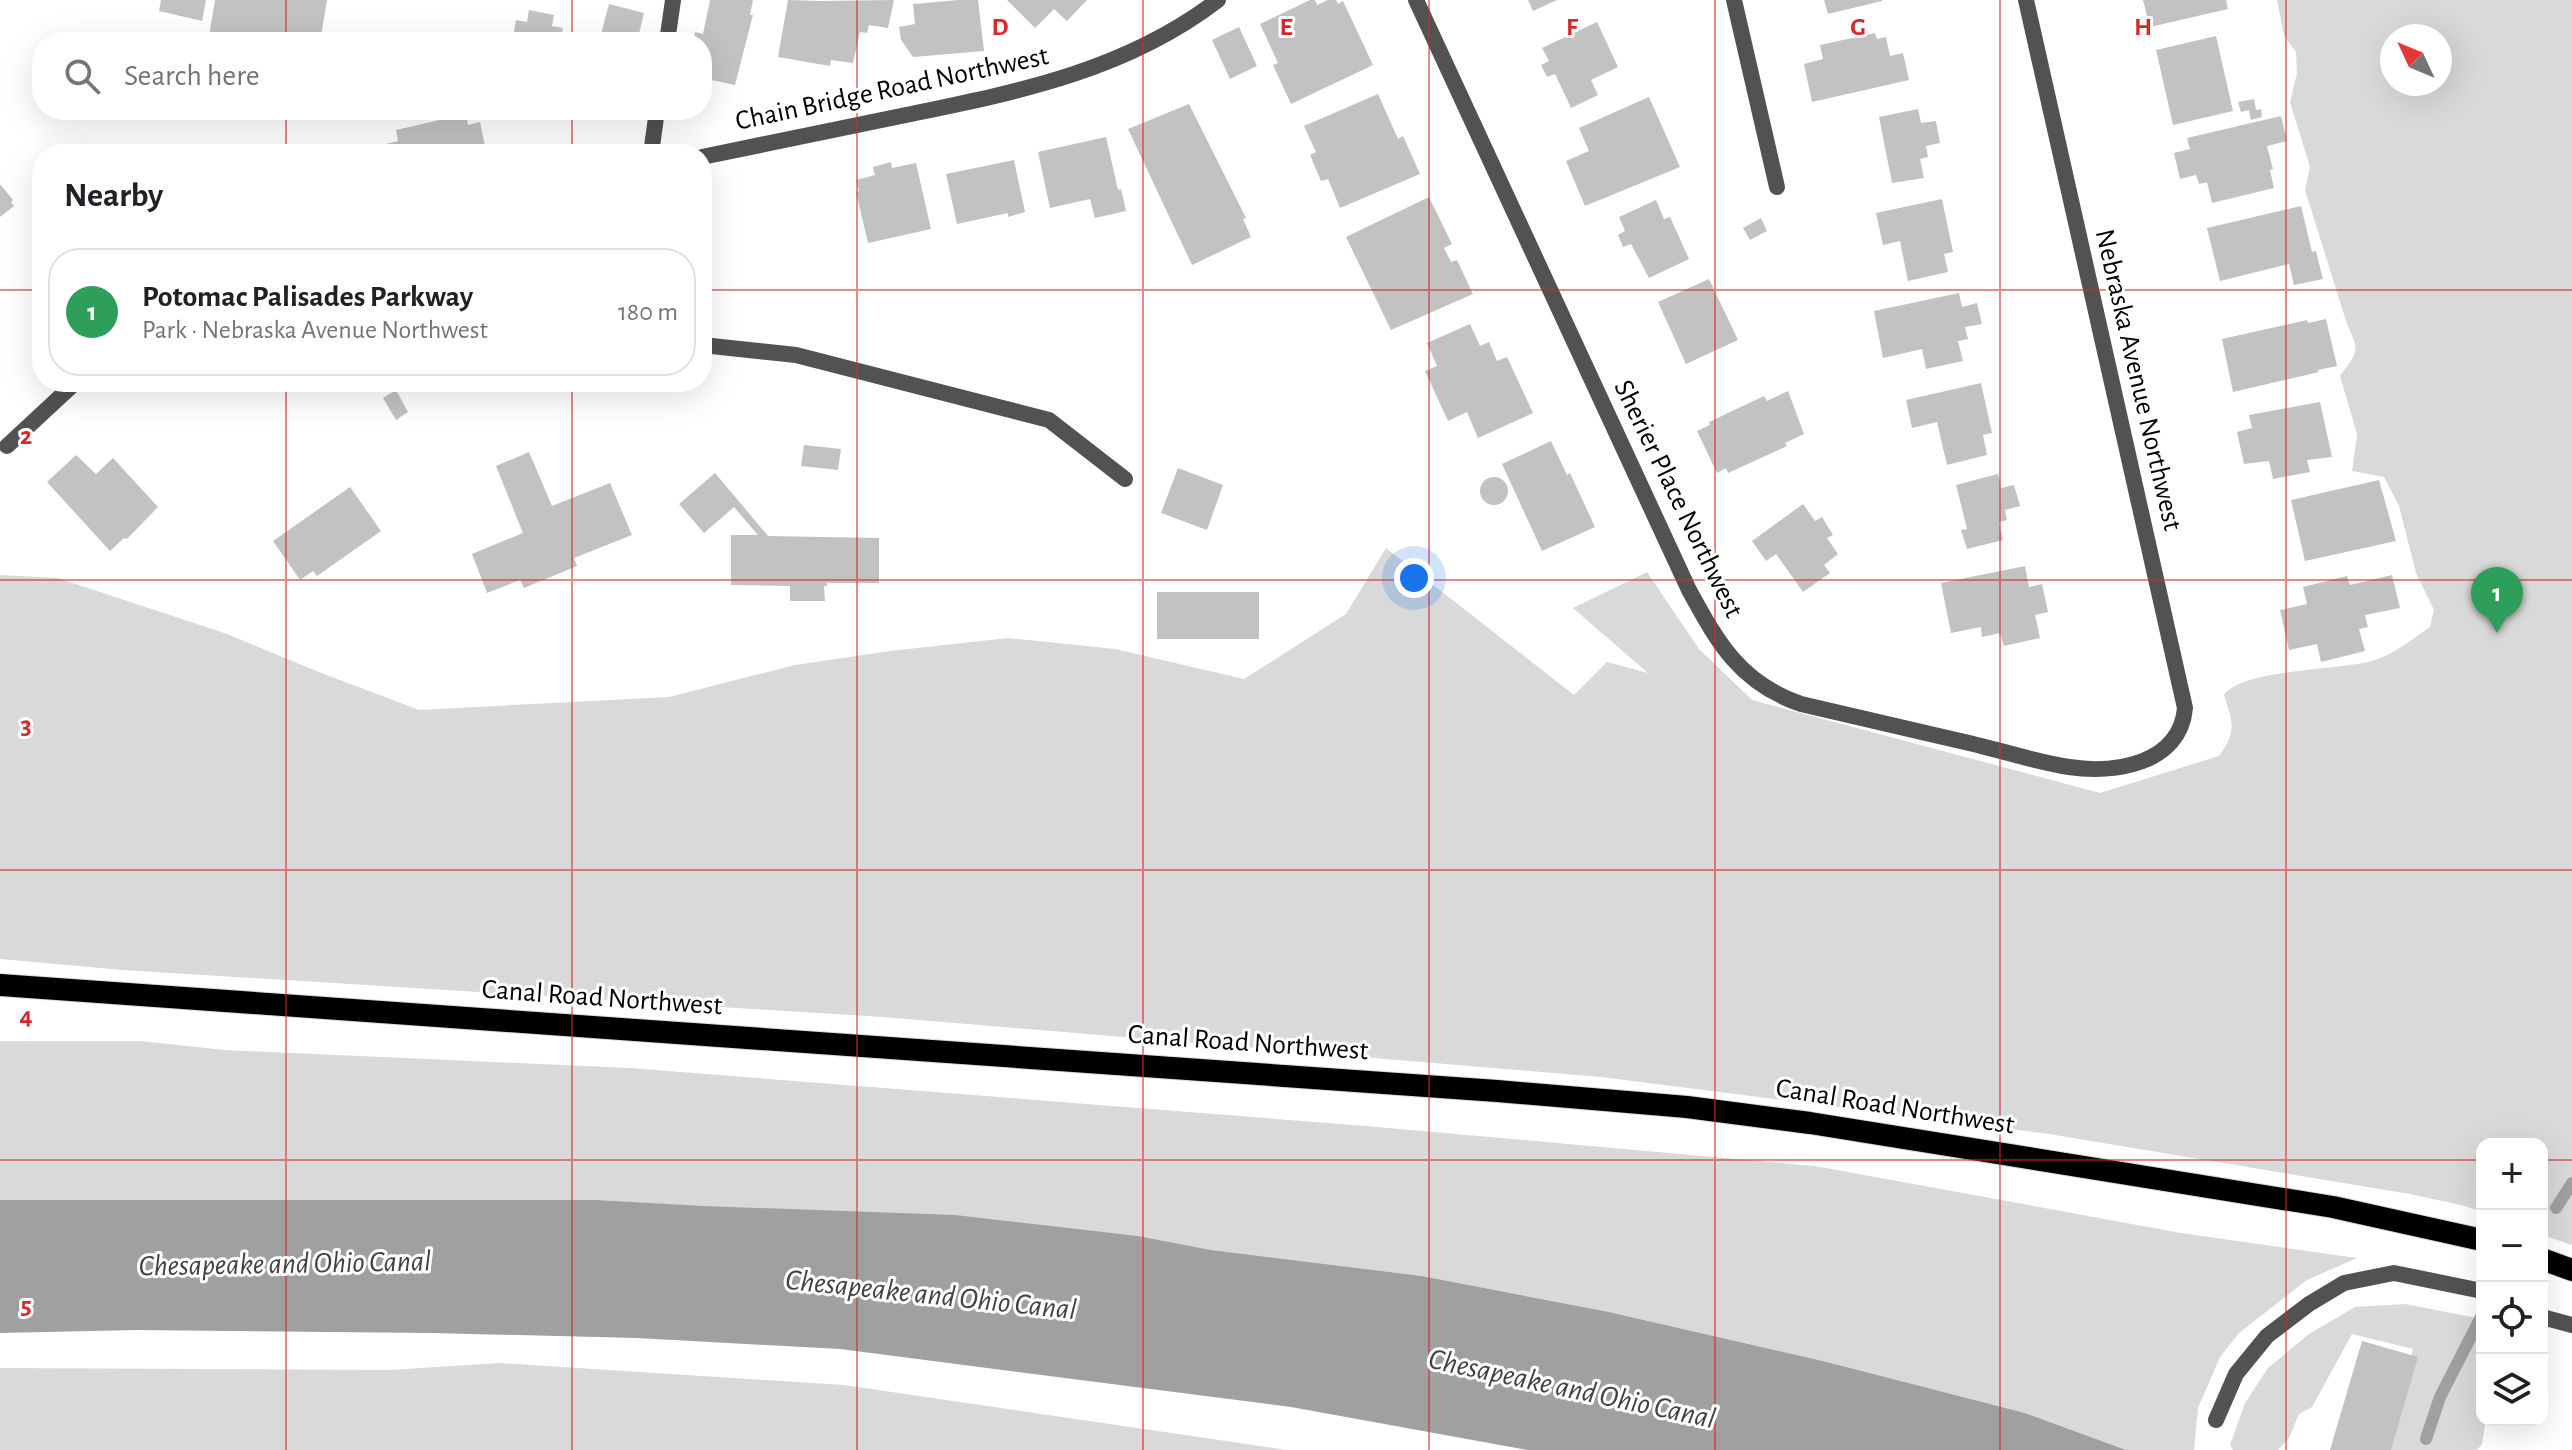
<!DOCTYPE html>
<html lang="en">
<head>
<meta charset="utf-8">
<style>
	:root { --surface:#fff; --page:#f2f2f2; --text:#202124; --muted:#757577; --line:#e0e0e0; --accent:#7c3aed }
	body { margin:0; font-family:"Alegreya Sans",sans-serif; background:var(--page); color:var(--text) }
	.controls { position:absolute; right:24px; bottom:24px; display:grid; overflow:hidden; border-radius:16px; box-shadow:0 8px 32px #0002 }
	.controls button { width:72px; height:72px; display:grid; place-items:center; padding:0; border:0; border-bottom:2px solid var(--line); background:var(--surface); color:var(--text); font:40px sans-serif }
	.compass { position:absolute; left:2380px; top:24px; width:72px; height:72px; border-radius:50%; background:var(--surface); box-shadow:0 8px 32px #0002; rotate:314deg }
	.you { position:absolute; left:1414px; top:578px; width:28px; height:28px; margin:-20px; border:6px solid #fff; border-radius:50%; background:#1a73e8; box-shadow:0 0 0 12px #1a73e833 }
	.badge { display:grid; place-items:center; width:52px; height:52px; border-radius:50%; background:var(--accent); color:#fff; font-size:26px; font-weight:700 }
	.pin { position:absolute; translate:-50% -66px; filter:drop-shadow(0 2px 4px #0008) }
	.pin::after { content:''; position:absolute; top:42px; width:28px; height:24px; background:inherit; clip-path:polygon(0 0,100% 0,50% 100%) }
	.list { margin:0; padding:0; list-style:none }
	h2 { display:flex; justify-content:space-between; align-items:center; height:104px; margin:0; padding:0 32px; font-size:34px }
	h2 small { font-size:26px; font-weight:400; color:var(--muted) }
	.list li { display:grid; grid-template-columns:52px 1fr auto; gap:24px; align-items:center; box-sizing:border-box; height:128px; margin:0 16px 16px; padding:0 16px; border:2px solid var(--line); border-radius:32px }
	.list b { display:block; font-size:30px; white-space:nowrap }
	.list p { margin:0; font-size:26px; white-space:nowrap; color:var(--muted) }
	.list em { font-size:26px; font-style:normal; color:var(--muted) }
	.icon { flex:none; width:44px; height:44px; fill:none; stroke:currentColor; stroke-width:2; stroke-linecap:round; stroke-linejoin:round }
	.map { position:relative; flex:none; width:2572px; height:1450px; overflow:hidden }
	.search { position:absolute; background:var(--surface); box-shadow:0 8px 32px #0002; left:32px; top:32px; width:680px; height:88px; display:flex; align-items:center; gap:20px; box-sizing:border-box; padding:0 28px; border-radius:32px; color:var(--muted); font-size:30px }
	.panel { position:absolute; background:var(--surface); box-shadow:0 8px 32px #0002; left:32px; top:144px; width:680px; height:248px; border-radius:32px }
	.map>svg:first-child { display:block }
</style>
</head>
<body>
<div class="map">
<svg width="2572" height="1450" viewBox="0 0 2572 1450">
	<rect width="100%" height="100%" fill="#fff"/>
	<path fill="#d9d9d9" fill-rule="evenodd" d="M2277 0H2572V1245L2542 1235V1144H2482V1212L2465 1206 2410 1194 2049 1134 1601 1077 883 1017 123 970 0 959V575L58 578 227 634 324 674 419 710 669 697 795 665 890 651 1008 638 1115 649 1244 679 1346 614 1386 548 1574 695 1607 662 1648 673 1573 608 1647 572 1699 649 1752 700 2100 793 2219 756C2237 731 2233 723 2224 695 2242 669 2340 670 2372 661 2394 655 2412 639 2430 627L2434 610 2416 573 2399 506 2384 477 2352 471 2357 434 2340 376C2358 352 2360 352 2347 324L2305 190 2310 167 2290 102 2297 73 2296 52 2284 36ZM2440 36V84H2392V36Z
		M0 1041H140L225 1050 630 1068 1366 1126 1815 1166 2181 1233 2357 1258 2307 1280 2239 1333 2220 1357 2198 1408 2194 1450H2126L2025 1413 1827 1362 1609 1312 1422 1276 1211 1250 1138 1236 1058 1228 597 1200H0Z
		M2405 1304 2482 1319V1420H2486L2482 1444 2477 1450H2389L2413 1349 2352 1334 2312 1407 2299 1414 2289 1438 2278 1450H2233L2230 1445 2245 1403 2268 1368 2309 1334 2355 1307Z
		M500 1363 844 1385 1287 1450H0V1368L389 1370Z"/>
	<path fill="#a0a0a0" d="M0 1200H597L703 1206 955 1215 1138 1236 1211 1250 1422 1276 1609 1312 1827 1362 2025 1413 2126 1450H1528L1291 1407 840 1349 637 1338 431 1333 137 1330 0 1333Z"/>
	<g fill="none" stroke-linecap="round" stroke-linejoin="round">
		<path stroke="#a0a0a0" stroke-width="12" d="M2556 1208 2572 1183
			M2426 1439 2440 1397 2482 1315"/>
	</g>
	<path fill="#c2c2c2" d="M161 0H206L202 21 159 11Z
		M215 0H327L320 42H208Z
		M710 0H753L750 15H753L735 85 702 78V42H693L695 32 703 34Z
		M788 0 819 1 894 0 888 28 869 25 867 33 860 32 853 63 831 60 830 66 778 57Z
		M959 0H978L984 51 913 57 901 40 899 27 915 24 913 4Z
		M1007 0H1087L1067 21 1054 9 1035 28Z
		M1310 0H1315L1317 5 1328 0H1336L1338 4 1343 1 1373 65 1291 104 1273 65 1278 63 1260 24Z
		M1528 0H1557L1533 11Z
		M1824 0H1882V1L1828 14Z
		M2143 0H2226L2228 9 2150 27Z
		M609 4 644 13 637 42H591L593 36 600 38Z
		M529 10 554 15 552 26 563 28 560 42H512L516 20 527 22Z
		M1597 22 1618 67 1591 80 1598 95 1571 108 1555 74 1547 77 1541 65 1549 61 1542 48Z
		M1239 27 1257 66 1230 79 1212 40Z
		M1875 33 1877 39 1886 37 1890 56 1903 53 1909 80 1812 102 1804 64 1823 59 1820 45Z
		M2216 36 2233 111 2173 125 2156 50Z
		M1378 94 1398 139 1403 136 1420 174 1340 208 1328 179 1321 181 1310 155 1316 152 1304 126Z
		M1649 97 1680 167 1585 206 1566 161 1589 151 1579 128Z
		M2254 99 2256 110 2261 109 2262 117 2251 120 2249 110 2241 112 2238 102Z
		M1189 104 1246 218 1243 219 1251 237 1192 265 1128 129Z
		M1918 109 1921 123 1936 121 1940 143 1926 146 1928 157 1920 159 1924 178 1892 183 1879 117Z
		M466 114 468 125 480 122 485 146 474 149 475 154H389L386 144 398 141 396 130Z
		M2281 116 2287 141 2267 146 2273 169 2270 170 2274 188 2212 203 2207 182 2199 184 2196 175 2180 179 2174 153 2190 149 2187 138Z
		M1106 137 1118 190 1121 189 1126 211 1095 218 1090 199 1050 208 1038 152Z
		M1014 160 1025 212 1008 217V213L957 224 946 174Z
		M891 162 892 168 916 163 931 229 868 243 856 192 859 191 856 180 875 175 873 167Z
		M0 184 13 200 11 202 14 206 0 217Z
		M1429 197 1452 244 1444 248 1451 262 1457 260 1473 294 1391 330 1346 237Z
		M1942 199 1953 252 1944 254 1948 272 1908 281 1900 241 1883 245 1876 213Z
		M1656 200 1664 219 1670 217 1689 259 1649 278 1631 244 1623 247 1618 235 1625 231 1619 217Z
		M2301 206 2312 252 2316 251 2323 279 2294 285 2289 264 2220 281 2207 228Z
		M1761 218 1767 231 1750 240 1743 228Z
		M1709 279 1738 340 1686 364 1658 302Z
		M1959 293 1962 307 1977 303 1982 324 1965 327 1968 339 1958 341 1963 361 1926 369 1922 349 1883 358 1874 311Z
		M2326 319 2337 366 2318 370 2319 372 2233 392 2222 339 2307 320 2308 323Z
		M1470 324 1480 346 1489 342 1497 361 1507 357 1533 413 1478 438 1467 412 1448 421 1425 371 1437 366 1427 343Z
		M1981 383 1992 433 1983 435 1987 455 1947 465 1937 422 1912 428 1906 400Z
		M396 390 408 412 396 420 383 398Z
		M1788 391 1804 434 1785 443 1787 446 1728 473 1726 468 1717 473 1697 431 1710 425 1709 422 1764 396 1767 401Z
		M2320 402 2332 457 2307 460 2310 472 2273 479 2269 461 2244 464 2237 432 2252 428 2249 415Z
		M1551 441 1567 475 1570 473 1595 527 1542 551 1502 464Z
		M804 445 841 449 838 470 801 466Z
		M529 452 552 506 610 483 632 535 574 558 577 566 524 588 520 580 487 593 472 554 523 533 496 466Z
		M76 455 96 474 113 458 158 507 127 539 124 538 110 551 47 482Z
		M1178 468 1223 485 1207 530 1161 513Z
		M715 473 768 536 879 538V583H827V586H824L825 601H790V586L731 585V535H758L734 507 704 533 679 504Z
		M1998 474 2001 488 2014 485 2020 506 2005 510 2007 520 1999 522 2003 540 1967 549 1961 530 1967 529 1956 485Z
		M1480 491a14 14 0 1 1 28 0a14 14 0 1 1-28 0Z
		M2379 480 2396 541 2305 561 2291 500Z
		M350 487 381 531 317 576 313 571 300 580 273 541Z
		M1803 504 1815 521 1822 517 1833 535 1827 538 1838 554 1824 565 1830 573 1803 592 1776 554 1766 561 1752 541Z
		M2025 566 2029 587 2042 584 2048 612 2035 615 2040 638 2004 646 2000 633 1982 637 1981 627 1951 633 1941 583Z
		M2392 575 2400 608 2365 615 2368 627 2359 629 2365 651 2321 662 2317 644 2289 650 2280 610 2307 604 2303 587 2347 576 2350 585Z
		M1157 592H1259V639H1157Z
		M2362 1341 2418 1357 2391 1450H2330Z"/>
	<g fill="none" stroke-linecap="round" stroke-linejoin="round">
		<defs>
			<path id="trunk" d="M0 985 1497 1091 1687 1107 1810 1123 2333 1207 2482 1240
				M2542 1259 2572 1270"/>
		</defs>
		<use href="#trunk" stroke="#dbdbdb" stroke-width="24"/>
		<path stroke="#525252" stroke-width="16" d="M1734 0 1777 187
			M667 42 673 0
			M651 154 657 110
			M702 345 796 355 1049 420 1125 479
			M2542 1317 2572 1325
			M2216 1420 2236 1374 2267 1336 2309 1304 2344 1283 2394 1273 2482 1291"/>
		<path stroke="#525252" stroke-width="16" d="M1416 0 1689 590C1718 643 1740 683 1801 704 1852 716 1904 728 1956 740 1994 748 2031 761 2069 767 2115 774 2180 764 2185 708L2026 0
			M702 157C770 143 838 129 906 115 1017 92 1126 71 1218 0
			M7 446 76 382"/>
		<use href="#trunk" stroke="#000" stroke-width="22"/>
	</g>
	<path fill="none" stroke="#d62828" stroke-width="2" stroke-opacity="0.55" d="M286 0V42M572 0V42M857 0V1450M1143 0V1450M1429 0V1450M1715 0V1450M2000 0V1450M2286 0V1450M286 110V154M572 110V154M0 290H42M702 290H2572M286 382V1450M572 382V1450M0 580H2572M0 870H2572M0 1160H2482M2542 1160H2572"/>
	<g text-anchor="middle" dominant-baseline="central" stroke-width="6" stroke-linejoin="round" paint-order="stroke">
		<g font-size="28" fill="#000" stroke="#fff">
			<text transform="translate(892 89) rotate(-12)">Chain Bridge Road Northwest</text>
			<text transform="translate(2138 380) rotate(77)">Nebraska Avenue Northwest</text>
			<text transform="translate(1678 499) rotate(64)">Sherier Place Northwest</text>
			<text transform="translate(602 998) rotate(4)">Canal Road Northwest</text>
			<text transform="translate(1248 1043) rotate(4)">Canal Road Northwest</text>
			<text transform="translate(1895 1107) rotate(9)">Canal Road Northwest</text>
		</g>
		<g font-size="30" font-style="italic" fill="#414141" stroke="#fff">
			<text transform="translate(285 1264) rotate(-1)">Chesapeake and Ohio Canal</text>
			<text transform="translate(931 1295) rotate(6)">Chesapeake and Ohio Canal</text>
			<text transform="translate(1572 1389) rotate(12)">Chesapeake and Ohio Canal</text>
		</g>
	</g>
	<g font-size="26" text-anchor="middle" font-weight="bold" fill="#d62828" stroke="#fff" stroke-width="6" stroke-linejoin="round" paint-order="stroke">
		<text x="1000" y="35">D</text>
		<text x="1286" y="35">E</text>
		<text x="1572" y="35">F</text>
		<text x="1858" y="35">G</text>
		<text x="2143" y="35">H</text>
		<text x="26" y="444">2</text>
		<text x="26" y="734">3</text>
		<text x="26" y="1024">4</text>
		<text x="26" y="1314">5</text>
	</g>
</svg>
<div class="controls">
<button>+</button>
<button>−</button>
<button><svg class="icon" aria-label="locate" viewBox="0 0 24 24"><circle cx="12" cy="12" r="6"/><path d="M12 2v4M12 18v4M2 12h4M18 12h4"/></svg></button>
<button><svg class="icon" aria-label="layers" viewBox="0 0 24 24"><path d="M12 4l9 5-9 5-9-5zM3 14l9 5 9-5"/></svg></button>
</div>
<svg class="compass" viewBox="-18 -18 36 36"><path d="M0-13l5 13h-10z" fill="#e53935"/><path d="M0 13l5-13h-10z" fill="#757577"/></svg>
<div class="you"></div>
<div class="pin badge" style="left:2497px;top:633px;background:#2e9e5b">1</div>
<div class="search"><svg class="icon" aria-label="search" viewBox="0 0 24 24"><circle cx="10" cy="10" r="6"/><path d="M15 15l6 6"/></svg>Search here</div>
<section class="panel">
<h2>Nearby<small></small></h2>
<ul class="list">
<li><span class="badge" style="background:#2e9e5b">1</span><div><b>Potomac Palisades Parkway</b><p>Park · Nebraska Avenue Northwest</p></div><em>180 m</em></li>
</ul>
</section>
</div>
</body>
</html>
